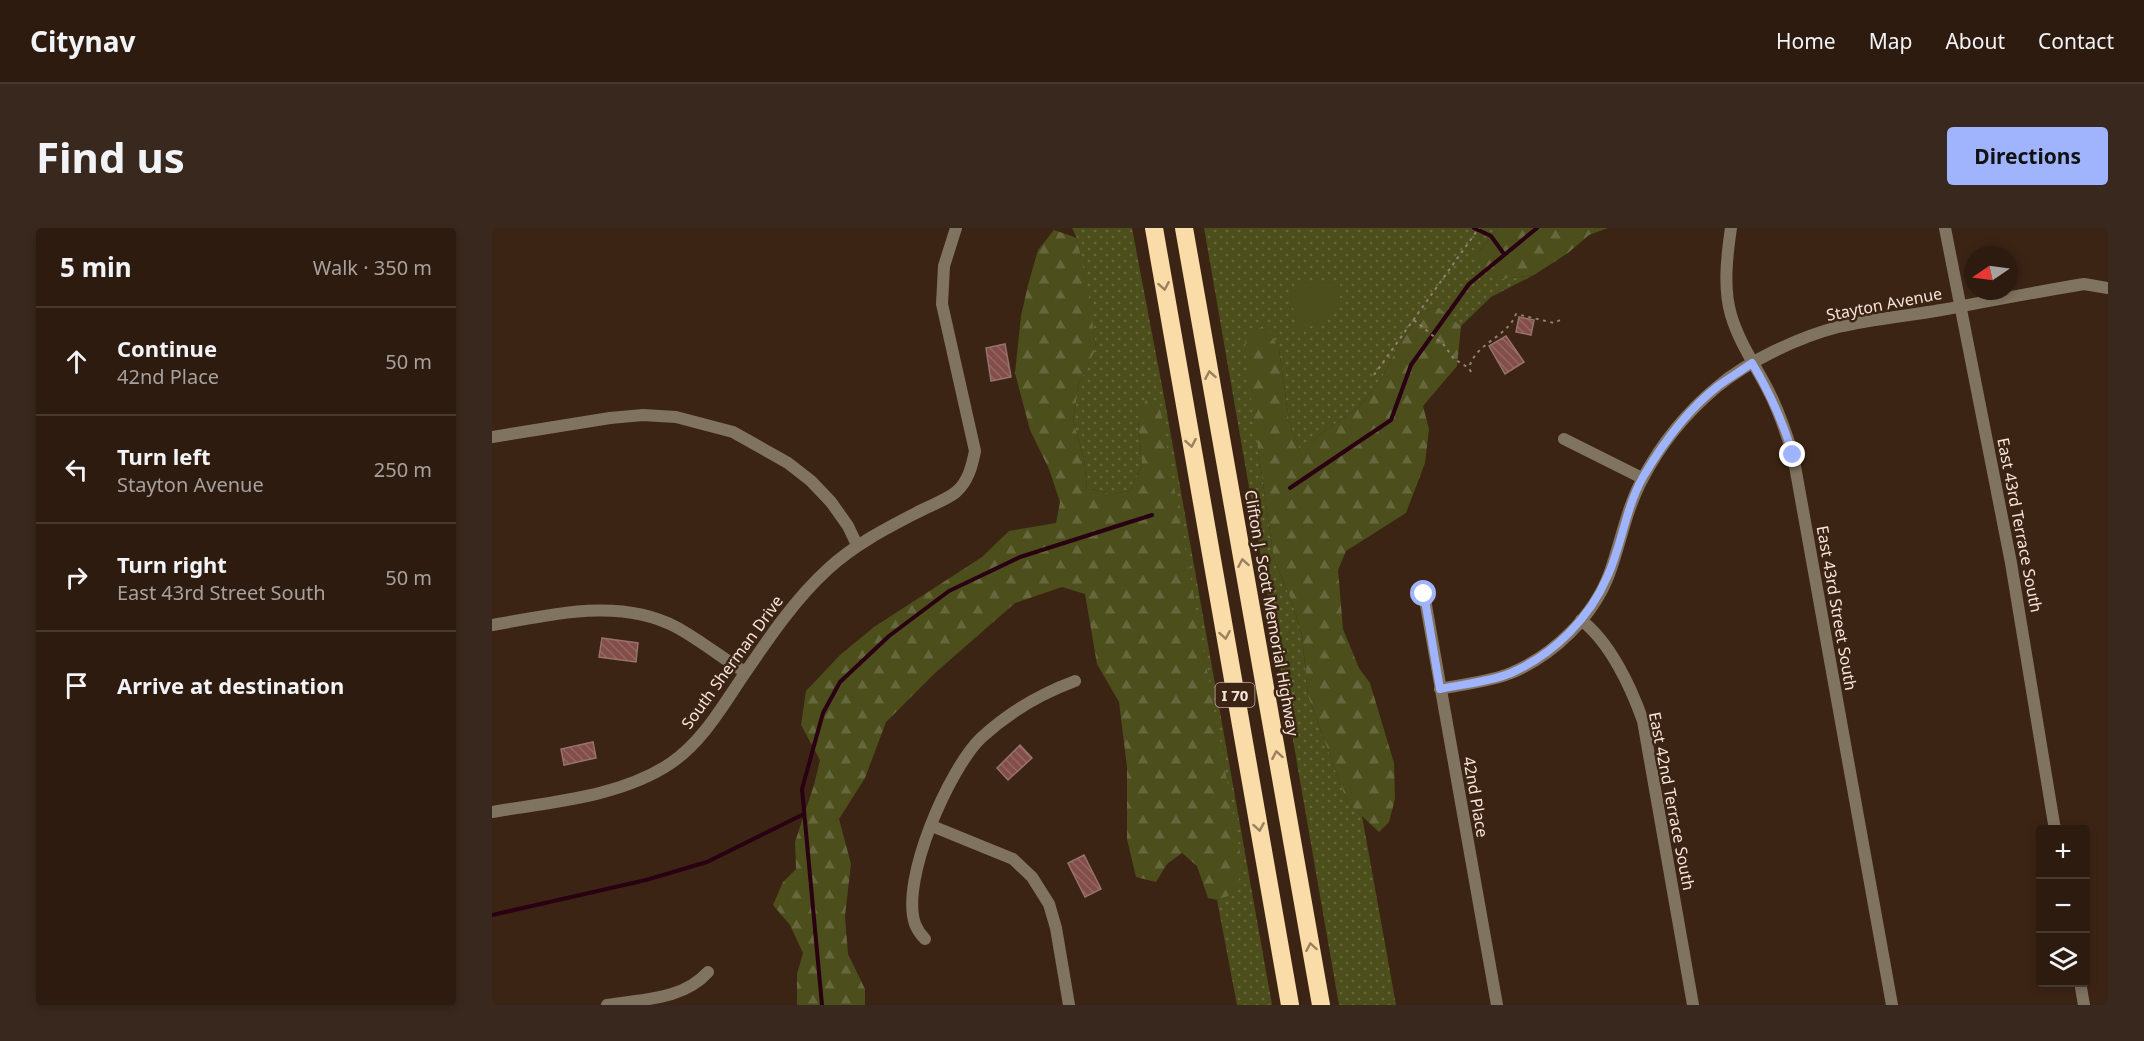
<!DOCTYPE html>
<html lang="en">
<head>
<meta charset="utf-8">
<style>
	:root { --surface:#2d1b0f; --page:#39281d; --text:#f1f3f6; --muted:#a7a19e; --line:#48392f; --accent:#a0b3fd }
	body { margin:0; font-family:"Noto Sans",sans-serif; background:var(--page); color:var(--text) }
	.controls { position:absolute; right:18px; bottom:18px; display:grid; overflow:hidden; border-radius:6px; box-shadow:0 3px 9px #0003 }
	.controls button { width:54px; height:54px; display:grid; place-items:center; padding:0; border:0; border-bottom:2px solid var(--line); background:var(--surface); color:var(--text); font:30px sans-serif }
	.compass { position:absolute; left:1472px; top:18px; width:54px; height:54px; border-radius:50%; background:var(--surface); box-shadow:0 3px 9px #0003; rotate:257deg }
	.stop { position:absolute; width:18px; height:18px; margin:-14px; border:4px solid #a0b3fd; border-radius:50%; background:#fff }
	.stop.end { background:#a0b3fd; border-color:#fff; box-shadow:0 2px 6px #0008 }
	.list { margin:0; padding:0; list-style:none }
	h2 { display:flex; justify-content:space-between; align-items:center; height:78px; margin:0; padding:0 24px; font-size:26px }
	h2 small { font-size:20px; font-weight:400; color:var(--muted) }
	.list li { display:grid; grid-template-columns:39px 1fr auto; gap:18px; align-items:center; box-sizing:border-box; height:108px; padding:0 24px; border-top:2px solid var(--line) }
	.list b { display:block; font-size:22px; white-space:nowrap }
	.list p { margin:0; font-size:20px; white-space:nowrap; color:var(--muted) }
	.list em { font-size:20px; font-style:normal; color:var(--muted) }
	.icon { flex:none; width:33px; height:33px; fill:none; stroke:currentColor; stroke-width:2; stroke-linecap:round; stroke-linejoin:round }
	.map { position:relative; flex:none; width:1616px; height:777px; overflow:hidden; border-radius:6px }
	header { display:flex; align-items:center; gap:36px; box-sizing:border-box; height:84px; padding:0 30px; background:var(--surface); border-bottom:2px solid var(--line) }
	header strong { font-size:28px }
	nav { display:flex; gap:33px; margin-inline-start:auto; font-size:21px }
	.intro { display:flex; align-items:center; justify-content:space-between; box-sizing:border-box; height:144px; padding:0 36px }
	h1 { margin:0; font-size:42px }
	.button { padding:15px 27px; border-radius:6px; background:var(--accent); color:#111; font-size:21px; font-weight:700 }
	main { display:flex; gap:36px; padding:0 36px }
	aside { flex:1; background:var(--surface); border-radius:6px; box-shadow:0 3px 9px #0003 }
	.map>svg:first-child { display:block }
</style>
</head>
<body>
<header>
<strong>Citynav</strong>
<nav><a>Home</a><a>Map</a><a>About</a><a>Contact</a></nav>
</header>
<div class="intro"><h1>Find us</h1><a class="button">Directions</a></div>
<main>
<aside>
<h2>5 min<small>Walk · 350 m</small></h2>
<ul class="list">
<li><svg class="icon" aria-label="ahead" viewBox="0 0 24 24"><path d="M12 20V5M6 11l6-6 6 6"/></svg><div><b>Continue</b><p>42nd Place</p></div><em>50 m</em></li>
<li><svg class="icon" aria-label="left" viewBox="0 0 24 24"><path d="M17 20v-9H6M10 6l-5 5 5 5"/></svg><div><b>Turn left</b><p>Stayton Avenue</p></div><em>250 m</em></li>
<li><svg class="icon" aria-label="right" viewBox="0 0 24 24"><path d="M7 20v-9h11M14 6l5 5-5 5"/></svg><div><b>Turn right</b><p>East 43rd Street South</p></div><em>50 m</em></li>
<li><svg class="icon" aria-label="arrive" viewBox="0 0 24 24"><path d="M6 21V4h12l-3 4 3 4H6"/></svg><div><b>Arrive at destination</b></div></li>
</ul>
</aside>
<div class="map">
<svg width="1616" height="777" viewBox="0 0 1616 777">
	<defs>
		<pattern id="grass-dots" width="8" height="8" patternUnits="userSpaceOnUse" patternTransform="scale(1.5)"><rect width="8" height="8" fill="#4c4e1c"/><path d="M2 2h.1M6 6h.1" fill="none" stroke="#66673c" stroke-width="1.8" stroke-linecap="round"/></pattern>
		<pattern id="forest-firs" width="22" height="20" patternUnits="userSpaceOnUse" patternTransform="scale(1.5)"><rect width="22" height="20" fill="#4c4e1c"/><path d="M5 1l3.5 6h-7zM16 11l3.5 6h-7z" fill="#66673c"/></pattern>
		<pattern id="building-back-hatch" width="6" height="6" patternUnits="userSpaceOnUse" patternTransform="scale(1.5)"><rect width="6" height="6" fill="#834d48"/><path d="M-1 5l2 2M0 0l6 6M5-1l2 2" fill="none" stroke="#956662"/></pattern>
	</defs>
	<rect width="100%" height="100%" fill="#3c2414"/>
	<path fill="url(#grass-dots)" d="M580 0H640L673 174 780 777H745L725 672 739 667 646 190 650 238 638 263 619 266 595 260 592 231 581 192 587 156 604 119 585 10Z
		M712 0H1006L985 26 1011 51 1042 47 999 69 969 98 946 79 929 84 906 118 890 150 866 180 827 207 810 228 797 193 787 121 765 213 782 332 799 371 810 407 816 468 855 574 870 588 904 777H847Z"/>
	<path fill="url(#forest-firs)" d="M1006 0H1116L1097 7 1076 25 1042 47 1011 51 1000 48 985 26Z
		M562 2 585 10 597 69 604 120 587 156 581 192 592 231 595 260 619 266 638 263 650 238 646 190 655 169 667 175 748 625V649L739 667 725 672 716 670 705 638 690 625 675 636 664 654 644 649 635 611V539L627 474 605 436 593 366 570 359 523 375 443 445 394 494 373 550 347 591 359 636 353 688 356 726 373 761V777H305V746L311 725 298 697 281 677 291 654 304 641 303 614 322 557 328 532 309 497 314 463 348 427 382 399 490 329 517 303 564 295 568 274 557 241 538 202 523 145 529 88 536 57 546 22Z
		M946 79 969 98 965 138 931 178 937 201 933 235 914 285 854 323 846 342 851 401 867 440 878 455 902 535 903 571 897 594 887 604 855 574 816 468 810 407 799 371 782 332 757 158 753 112 773 96 787 121 797 193 810 227 827 207 866 180 890 150 906 118 929 84Z"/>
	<path fill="#4c4e1c" d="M848 54C848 60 849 68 847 73 841 91 821 99 805 102L798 64 804 55Z"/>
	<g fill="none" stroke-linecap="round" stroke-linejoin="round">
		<path stroke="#2a0013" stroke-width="4" d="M982 0 999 8 1012 26
			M798 260 899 192 919 137 977 56 1045 0
			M0 687 154 652 215 634 312 586
			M330 777 310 561 331 485 348 454 397 408 457 363 528 329 660 287"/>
	</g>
	<path fill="url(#building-back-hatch)" stroke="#97736f" stroke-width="1.5" d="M1027 89 1042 92 1039 107 1024 104Z
		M1014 108 1032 134 1013 146 997 118Z
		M513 116 519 149 499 153 494 120Z
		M110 410 146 415 144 434 107 429Z
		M101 514 104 530 72 537 69 521Z
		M528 517 540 530 516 552 505 540Z
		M592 627 609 661 593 669 576 635Z"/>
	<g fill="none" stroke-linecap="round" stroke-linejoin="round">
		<path stroke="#937f72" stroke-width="2" stroke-dasharray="3 4.5" stroke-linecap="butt" d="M922 92 952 117 962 131 977 140
			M979 144 977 140C984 114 1015 110 1024 86L1062 95 1070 91
			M882 147 987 0"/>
		<path stroke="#807460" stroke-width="12" d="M1239 0C1235 27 1231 60 1239 87 1247 114 1263 137 1276 162 1287 183 1294 204 1301 227L1400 777
			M1453 0 1519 335 1563 602
			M0 209 118 190 151 187 184 189 241 204 296 235 319 253 339 274 356 298 365 317
			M1072 211 1150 250
			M932 366 1005 777
			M1089 392C1118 414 1139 459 1151 493L1201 777
			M0 397C60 387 127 369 184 399 208 412 230 430 253 444
			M948 461C971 456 997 454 1019 445 1062 427 1102 388 1118 344 1129 313 1135 279 1151 250 1169 216 1195 184 1225 159 1256 133 1307 109 1346 99 1380 91 1415 88 1449 82 1497 73 1544 64 1592 56L1616 60
			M0 584C58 574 129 569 179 535 210 514 230 479 251 448 276 411 303 371 336 341 362 317 393 301 424 285 436 278 453 273 464 264 476 254 480 238 483 223L450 76 452 38 464 0
			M440 598 521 631 540 649 557 676 564 700 577 777
			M433 711C429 707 425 701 423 696 408 652 457 541 489 510 517 484 548 466 583 453
			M1588 754 1592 777
			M115 777C150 771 191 772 216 744"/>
		<path stroke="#f9dca7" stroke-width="18" d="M662 0 798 777
			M692 0 829 777"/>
	</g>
	<defs><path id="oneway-chevron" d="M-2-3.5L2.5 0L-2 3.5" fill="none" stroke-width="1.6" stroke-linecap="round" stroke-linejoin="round" transform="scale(1.5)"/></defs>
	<g stroke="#9a805e">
		<use href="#oneway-chevron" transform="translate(672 58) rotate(80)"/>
		<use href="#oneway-chevron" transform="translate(718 147) rotate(-100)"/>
		<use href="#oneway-chevron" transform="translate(699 215) rotate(80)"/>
		<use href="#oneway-chevron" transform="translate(751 335) rotate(-100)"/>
		<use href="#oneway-chevron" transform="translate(733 407) rotate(80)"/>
		<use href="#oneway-chevron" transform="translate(785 527) rotate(-100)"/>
		<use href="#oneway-chevron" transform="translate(767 599) rotate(80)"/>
		<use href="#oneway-chevron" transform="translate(819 719) rotate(-100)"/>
	</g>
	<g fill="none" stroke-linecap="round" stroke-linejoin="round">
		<path stroke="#a0b3fd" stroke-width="8" d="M932 366 948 461C971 456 997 454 1019 445 1062 426 1098 390 1116 347 1130 316 1134 279 1151 249 1171 215 1195 182 1226 158 1237 150 1249 143 1260 135 1278 165 1291 194 1301 227"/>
	</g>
	<g text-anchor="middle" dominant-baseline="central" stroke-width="5" stroke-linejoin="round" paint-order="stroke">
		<rect fill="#3c2414" stroke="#beab9f" stroke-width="1.5" x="723.5" y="455" width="39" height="24" rx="4.5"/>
		<g font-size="15" font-weight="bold" fill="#f6e5db">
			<text x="743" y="467">I 70</text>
		</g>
		<g font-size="16" fill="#f6e5db" stroke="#3c2414">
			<text transform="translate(1392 76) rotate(-11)">Stayton Avenue</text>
			<text transform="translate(1528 297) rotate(79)">East 43rd Terrace South</text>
			<text transform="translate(1345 380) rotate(80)">East 43rd Street South</text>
			<text transform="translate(780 385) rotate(80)">Clifton J. Scott Memorial Highway</text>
			<text transform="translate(240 434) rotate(-54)">South Sherman Drive</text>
			<text transform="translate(984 569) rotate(80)">42nd Place</text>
			<text transform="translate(1180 573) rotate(79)">East 42nd Terrace South</text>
		</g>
	</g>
</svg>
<div class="controls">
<button>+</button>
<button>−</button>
<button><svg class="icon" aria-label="layers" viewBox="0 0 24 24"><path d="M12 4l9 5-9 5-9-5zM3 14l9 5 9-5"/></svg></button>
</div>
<svg class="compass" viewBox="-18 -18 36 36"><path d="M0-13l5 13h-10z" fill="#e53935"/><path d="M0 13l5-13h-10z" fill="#a7a19e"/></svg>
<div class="stop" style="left:932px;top:366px"></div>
<div class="stop end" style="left:1301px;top:227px"></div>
</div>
</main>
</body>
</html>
